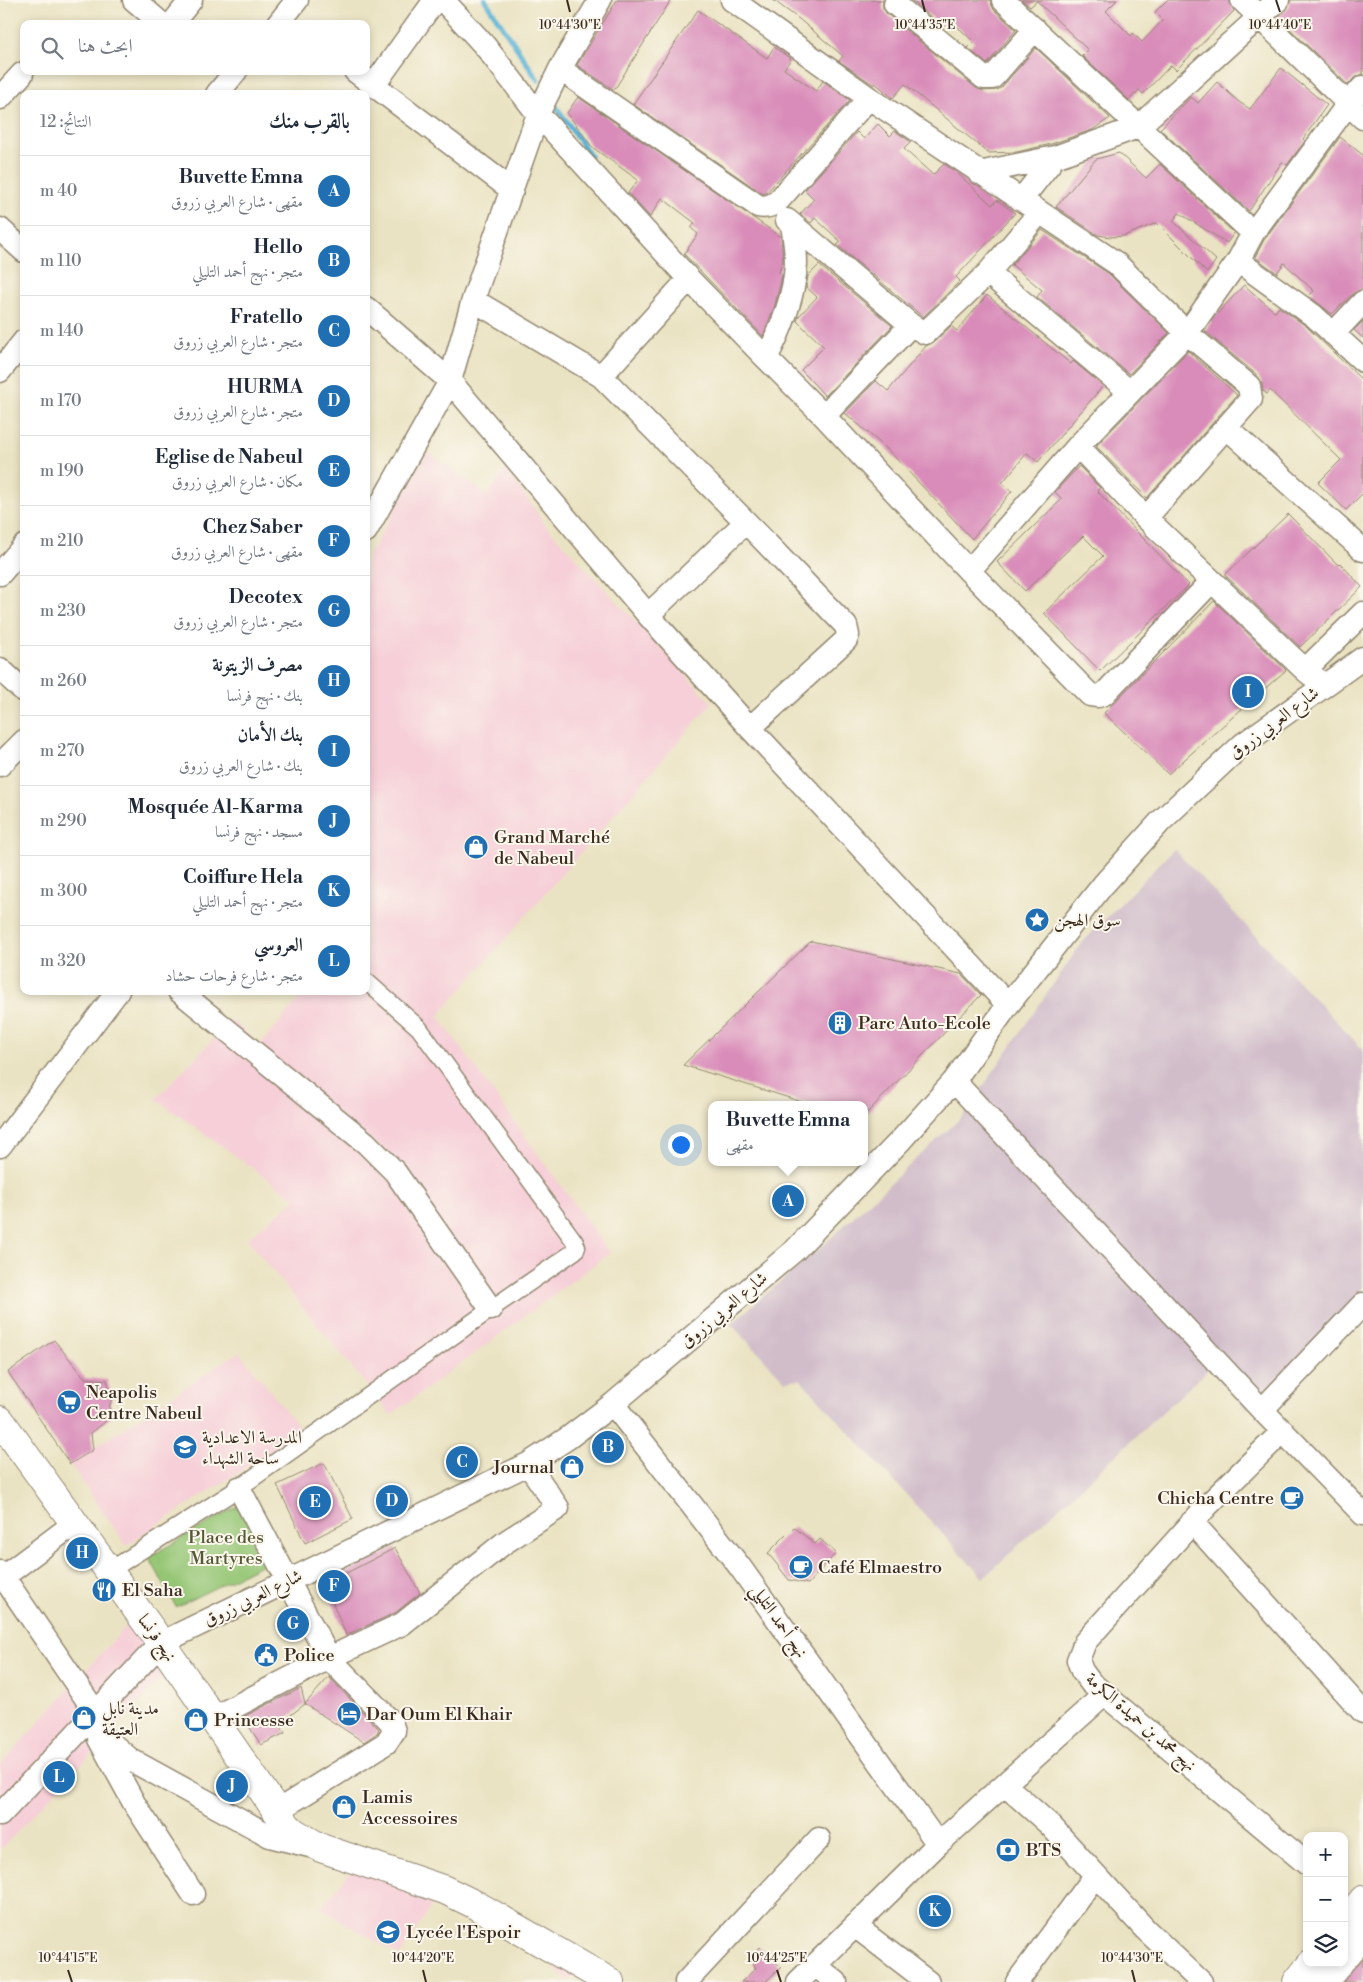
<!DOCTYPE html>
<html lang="ar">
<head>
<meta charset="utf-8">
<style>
	:root { --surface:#fff; --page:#f6f6f7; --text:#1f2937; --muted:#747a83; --line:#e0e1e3; --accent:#1f6fb2 }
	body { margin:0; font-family:"Libre Bodoni",Amiri,serif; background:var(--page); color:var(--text); direction:rtl }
	.controls { position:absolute; right:15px; bottom:15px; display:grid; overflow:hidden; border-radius:10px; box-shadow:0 2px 8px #0003 }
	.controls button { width:45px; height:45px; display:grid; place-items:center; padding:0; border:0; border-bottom:1px solid var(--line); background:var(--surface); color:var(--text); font:25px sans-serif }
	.you { position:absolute; left:680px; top:1144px; width:18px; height:18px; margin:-12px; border:4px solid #fff; border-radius:50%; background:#1a73e8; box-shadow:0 0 0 8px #1a73e833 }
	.badge { display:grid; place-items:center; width:32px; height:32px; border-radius:50%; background:var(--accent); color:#fff; font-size:16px; font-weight:700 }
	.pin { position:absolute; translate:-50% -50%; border:2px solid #fff; box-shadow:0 1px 5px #0006 }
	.popup { position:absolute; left:708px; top:1101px; width:160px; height:65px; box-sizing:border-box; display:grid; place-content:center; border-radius:10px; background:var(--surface); filter:drop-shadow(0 1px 4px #0005); font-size:16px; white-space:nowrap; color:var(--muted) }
	.popup b { font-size:19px; color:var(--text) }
	.popup::after { content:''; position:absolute; left:50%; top:100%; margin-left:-10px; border:10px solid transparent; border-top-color:var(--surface) }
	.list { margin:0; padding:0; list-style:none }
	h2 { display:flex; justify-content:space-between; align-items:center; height:65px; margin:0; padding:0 20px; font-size:21px }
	h2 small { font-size:16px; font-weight:400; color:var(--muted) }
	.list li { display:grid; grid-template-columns:32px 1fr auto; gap:15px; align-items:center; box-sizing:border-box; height:70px; padding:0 20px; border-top:1px solid var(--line) }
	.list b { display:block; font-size:19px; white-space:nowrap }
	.list p { margin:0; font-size:16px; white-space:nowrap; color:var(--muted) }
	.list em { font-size:16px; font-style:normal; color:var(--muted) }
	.icon { flex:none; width:28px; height:28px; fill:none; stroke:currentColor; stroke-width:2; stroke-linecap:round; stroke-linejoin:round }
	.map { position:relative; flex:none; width:1363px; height:1982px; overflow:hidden; direction:ltr }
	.search { position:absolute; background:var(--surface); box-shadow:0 2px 8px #0003; left:20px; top:20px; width:350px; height:55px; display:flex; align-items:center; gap:12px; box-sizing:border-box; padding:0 18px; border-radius:10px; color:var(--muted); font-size:19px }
	.panel { position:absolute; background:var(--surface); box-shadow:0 2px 8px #0003; left:20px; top:90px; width:350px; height:905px; border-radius:10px; direction:rtl }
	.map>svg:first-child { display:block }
</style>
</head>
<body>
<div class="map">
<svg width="1363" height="1982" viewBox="0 0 1363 1982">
	<rect width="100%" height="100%" fill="#fbf7ec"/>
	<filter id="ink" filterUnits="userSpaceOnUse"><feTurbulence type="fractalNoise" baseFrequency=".02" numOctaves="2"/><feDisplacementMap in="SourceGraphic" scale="10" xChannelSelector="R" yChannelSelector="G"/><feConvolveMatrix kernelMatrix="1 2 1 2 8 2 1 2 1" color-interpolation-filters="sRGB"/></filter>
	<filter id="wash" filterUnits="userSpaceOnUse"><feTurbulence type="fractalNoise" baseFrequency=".0096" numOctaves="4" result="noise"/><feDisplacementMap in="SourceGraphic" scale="20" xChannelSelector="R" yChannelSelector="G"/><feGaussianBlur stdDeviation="1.12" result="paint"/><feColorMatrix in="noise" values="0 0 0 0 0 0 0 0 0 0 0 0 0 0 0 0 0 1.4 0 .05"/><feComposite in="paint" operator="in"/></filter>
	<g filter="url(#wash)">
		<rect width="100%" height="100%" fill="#eae3c3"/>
		<path fill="#f6cfd8" d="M428 452 487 495 506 468 546 526 712 703 438 1016 610 1253 391 1415 247 1239 296 1199 156 1099 232 1020 260 1045 306 991H366V560Z
			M239 1352 302 1431 126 1545 70 1464Z
			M127 1625 170 1670 0 1850V1766Z
			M353 1869 440 1892 400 1956 321 1908Z
			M564 1952 581 1969 569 1982 553 1966Z"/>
		<path fill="#d1bdca" d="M1174 849 1363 1050V1292L1247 1409 1209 1369 983 1578 800 1379 785 1381 731 1324 822 1246 962 1117 1081 944Z"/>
		<path fill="#95c675" stroke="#68784a" d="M238 1506 269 1561 176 1607 149 1557Z"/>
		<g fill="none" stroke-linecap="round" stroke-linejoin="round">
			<path stroke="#58b2d6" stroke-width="5.5" d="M485 0 538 80
				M557 108 590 156"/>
		</g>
		<g id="blocks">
			<path fill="#d98cb9" d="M617 0H671L614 90 577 65Z
				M773 0H883V8L887 14 976 88 983 91 997 90 1001 88 1036 48 1110 118 1092 130 1051 144 1017 152 988 153 905 84 893 98 875 83 874 85 839 61 843 56 799 19Z
				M911 0H990L994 10 1016 30 987 64 968 48 974 42 948 18 941 25Z
				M1022 0H1117L1106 11 1131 36 1133 33 1142 42 1163 20 1155 12 1167 0H1229L1234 11 1176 70 1171 65 1143 94 1139 90 1129 100 1082 56 1088 50 1037 1 1030 7Z
				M1291 0H1363V74L1354 78 1348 85 1278 17 1287 9Z
				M698 10 767 58 774 47 791 59 784 69 816 91 823 81 850 100 766 193 763 194 633 104Z
				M1281 68 1327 105 1303 139 1305 141 1287 165 1282 162 1249 211 1160 129 1191 97 1198 103 1217 82 1239 102 1250 109Z
				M578 97 781 237 783 260 779 272 782 275 780 285 774 308 763 336 684 254 698 234 691 228 695 223 662 198 650 217 628 193 638 180 592 147 567 113Z
				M878 124 890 136 895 131 911 142 904 149 933 175 944 164 956 172 992 205 997 200 1015 213 956 277 960 281 923 317 837 245 841 242 815 218 811 223 800 214 814 199 805 190 857 132 864 139Z
				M1340 137 1363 155V289L1354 293 1332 314 1309 296 1314 291 1284 263 1277 273 1255 257 1264 240Z
				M1119 153 1146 178 1160 164 1234 233 1227 243 1179 213 1173 221 1216 260 1207 273 1157 223 1124 236 1111 237 1098 235 1056 207 1096 159Z
				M1042 230 1108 273 1169 333 1129 374 1037 297 1042 290 1012 265Z
				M819 265 892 326 825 396 801 370 824 347 797 321 799 316 817 297 806 287 808 276Z
				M1244 285 1275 312 1279 307 1306 326 1363 381V493L1346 510 1318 483 1341 460 1270 390 1267 394 1263 391 1262 383 1258 376 1205 331 1215 316Z
				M987 295 1071 364 1073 361 1103 386 1038 462 1027 453 1002 483 1012 491 972 539 887 449 845 413 876 381 888 391 926 346 934 342 951 326 957 331Z
				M1363 321V338L1354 330Z
				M1188 351 1237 395 1147 498 1096 446Z
				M1079 466 1100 488 1097 491 1189 585 1100 671 1044 613 1103 556 1083 536 1025 591 997 562 1062 499 1055 492Z
				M1288 514 1338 565 1340 563 1362 587 1300 647 1225 575Z
				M1214 601 1286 670 1168 774 1104 713Z
				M811 941 961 974 981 995 864 1116V1105H812L683 1065Z
				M54 1340 85 1378 107 1380 112 1397 109 1408 115 1414 91 1433 93 1450 70 1464 8 1372Z
				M324 1463 353 1519 305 1543 277 1485Z
				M794 1527 815 1544 820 1539 836 1553 808 1584 789 1580 768 1553Z
				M395 1548 420 1593 395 1613 346 1635 325 1584Z
				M329 1677 379 1729 377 1733 364 1742 305 1704Z
				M301 1688 305 1704 279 1724 285 1733 261 1745 243 1717Z
				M759 1947 781 1967 765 1982H741L756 1968 750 1958Z
				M1363 1959V1982H1343L1353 1969Z"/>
		</g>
	</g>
	<g filter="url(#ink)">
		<use href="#blocks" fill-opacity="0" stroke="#928670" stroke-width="1"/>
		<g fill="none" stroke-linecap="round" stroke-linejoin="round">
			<defs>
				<path id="pedestrian" d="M109 1571 239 1488 491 1309 575 1251 577 1247 575 1242 419 1028 366 981"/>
				<path id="minor" d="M134 0 162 24
					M443 0 485 46 538 114 689 279 601 376
					M732 0 869 98 1116 263 1187 333 1249 386 1251 399 1146 518
					M1242 0 1363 118
					M895 4 984 78H992L995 75 1035 29
					M172 24 191 0
					M278 24 297 0
					M560 69 758 206C766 208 772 206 778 201L869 98
					M355 71 512 190
					M374 85 435 0
					M217 94 236 71
					M0 98 22 74
					M979 173 1055 157 1138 127 1278 0
					M1021 200 1055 157
					M787 220 911 325 925 333 988 273 1040 212
					M792 225C794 237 796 251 796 263 795 294 781 331 766 358L824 416 969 571 1090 695 1098 696 1104 694 1212 581
					M0 229 24 251
					M1253 233 1348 104 1363 87
					M1238 261 1314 316 1363 361
					M988 273 1130 392
					M689 279 766 358
					M473 300 601 376 746 522 846 626 848 635 846 640 750 728
					M366 308 450 381 648 615 750 728 1008 1005
					M1333 334 1363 302
					M0 371 24 341
					M824 416 911 325
					M1226 427 1363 550
					M1078 446 1146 518 1305 670 1324 685
					M366 531 450 381 473 300 538 114 560 69 600 0
					M969 571 1078 446 1187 333 1238 261 1253 233 1003 0
					M0 574 24 546
					M648 615 746 522
					M0 669 24 691
					M1305 670 1363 613
					M0 765 24 741
					M179 991 366 1143 395 1172 491 1309
					M954 1081 1262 1410 1363 1514
					M0 1146 118 991
					M613 1404 740 1567 938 1844
					M1262 1410 1363 1304
					M1283 1431 1208 1505 1085 1642 1078 1660 1082 1671 1091 1683 1307 1864
					M239 1488 329 1658 391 1722 394 1731 386 1743 277 1811
					M1192 1522 1363 1712
					M0 1572 96 1713
					M3 1577 75 1523
					M213 1718 329 1658 402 1624 504 1543 558 1508 528 1464
					M87 1723 131 1760 270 1836 310 1846
					M99 1739 134 1803 193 1894
					M1005 1785 1050 1825 1145 1929 1201 1982
					M0 1815 161 1643 528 1464 568 1438 613 1404 795 1250 901 1140 954 1081 1008 1005 1103 885 1160 822 1242 745 1363 658
					M855 1926 928 1982
					M815 1965 836 1982
					M686 1982 819 1839
					M798 1982 938 1844 1105 1694
					M1017 1982 1095 1876"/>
				<path id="tertiary" d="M0 1420 161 1643 287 1826 295 1833 321 1848 445 1890 478 1906 610 1982"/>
				<path id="primary" d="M1344 1923 1363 1900
					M1344 1957 1363 1935
					M1297 1982 1312 1963
					M1323 1982 1339 1963"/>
			</defs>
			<use href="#pedestrian" stroke="#928670" stroke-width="19"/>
			<use href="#minor" stroke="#928670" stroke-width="25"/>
			<use href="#tertiary" stroke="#928670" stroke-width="30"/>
			<use href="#primary" stroke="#928670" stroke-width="30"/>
			<use href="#pedestrian" stroke="#fff" stroke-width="16"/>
			<use href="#minor" stroke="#fff" stroke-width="22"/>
			<use href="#tertiary" stroke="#fff" stroke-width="28"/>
			<use href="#primary" stroke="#fff" stroke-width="28"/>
		</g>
	</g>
	<path fill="none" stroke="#3b2a1e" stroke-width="2" d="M567 0 570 12M922 0 925 12M1276 0 1280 12M68 1970 72 1982M423 1970 426 1982M777 1970 781 1982M1132 1970 1135 1982"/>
	<defs>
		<symbol id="shop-disc" viewBox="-11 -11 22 22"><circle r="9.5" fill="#1f6fb2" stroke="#fbf7ec"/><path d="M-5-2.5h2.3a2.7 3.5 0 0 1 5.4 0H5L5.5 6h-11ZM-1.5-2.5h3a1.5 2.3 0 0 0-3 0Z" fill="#fff"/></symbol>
		<symbol id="sight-disc" viewBox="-11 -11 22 22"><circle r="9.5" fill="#1f6fb2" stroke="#fbf7ec"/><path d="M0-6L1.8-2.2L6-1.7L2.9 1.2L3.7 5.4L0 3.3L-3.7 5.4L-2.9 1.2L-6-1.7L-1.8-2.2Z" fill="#fff"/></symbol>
		<symbol id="building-disc" viewBox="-11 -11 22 22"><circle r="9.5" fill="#1f6fb2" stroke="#fbf7ec"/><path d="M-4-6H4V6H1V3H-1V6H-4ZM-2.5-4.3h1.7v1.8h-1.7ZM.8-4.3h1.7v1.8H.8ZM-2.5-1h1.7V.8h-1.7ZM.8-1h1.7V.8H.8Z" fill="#fff"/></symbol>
		<symbol id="supermarket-disc" viewBox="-11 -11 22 22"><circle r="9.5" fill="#1f6fb2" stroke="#fbf7ec"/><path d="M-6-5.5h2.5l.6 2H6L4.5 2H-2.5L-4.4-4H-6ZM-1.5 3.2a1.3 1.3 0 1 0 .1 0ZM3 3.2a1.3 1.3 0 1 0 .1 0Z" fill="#fff"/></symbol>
		<symbol id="university-disc" viewBox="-11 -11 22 22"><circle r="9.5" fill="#1f6fb2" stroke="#fbf7ec"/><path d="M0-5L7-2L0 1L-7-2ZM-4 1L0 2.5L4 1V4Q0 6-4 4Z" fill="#fff"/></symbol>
		<symbol id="cafe-disc" viewBox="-11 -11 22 22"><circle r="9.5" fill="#1f6fb2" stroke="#fbf7ec"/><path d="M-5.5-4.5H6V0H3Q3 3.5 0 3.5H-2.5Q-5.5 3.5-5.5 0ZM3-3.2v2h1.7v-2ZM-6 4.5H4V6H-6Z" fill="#fff"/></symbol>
		<symbol id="restaurant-disc" viewBox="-11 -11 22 22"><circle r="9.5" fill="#1f6fb2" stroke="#fbf7ec"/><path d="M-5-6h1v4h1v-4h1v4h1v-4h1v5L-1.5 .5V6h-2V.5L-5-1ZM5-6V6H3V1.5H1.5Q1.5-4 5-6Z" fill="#fff"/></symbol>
		<symbol id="civic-disc" viewBox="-11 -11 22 22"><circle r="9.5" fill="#1f6fb2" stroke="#fbf7ec"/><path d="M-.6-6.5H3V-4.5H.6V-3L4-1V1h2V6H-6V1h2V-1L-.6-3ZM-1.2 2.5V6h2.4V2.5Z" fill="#fff"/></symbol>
		<symbol id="hotel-disc" viewBox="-11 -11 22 22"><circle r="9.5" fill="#1f6fb2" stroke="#fbf7ec"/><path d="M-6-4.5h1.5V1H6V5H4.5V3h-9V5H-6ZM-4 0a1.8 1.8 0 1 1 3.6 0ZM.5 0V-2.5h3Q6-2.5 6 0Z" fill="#fff"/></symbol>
		<symbol id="bank-disc" viewBox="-11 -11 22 22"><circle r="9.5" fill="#1f6fb2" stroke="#fbf7ec"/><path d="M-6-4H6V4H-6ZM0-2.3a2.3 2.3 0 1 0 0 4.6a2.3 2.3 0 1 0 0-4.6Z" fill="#fff"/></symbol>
	</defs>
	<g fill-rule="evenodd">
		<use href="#shop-disc" x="462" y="833" width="28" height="28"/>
		<use href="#sight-disc" x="1023" y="906" width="28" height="28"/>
		<use href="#building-disc" x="826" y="1009" width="28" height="28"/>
		<use href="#supermarket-disc" x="55" y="1388" width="28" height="28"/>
		<use href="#university-disc" x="171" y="1433" width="28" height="28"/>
		<use href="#shop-disc" x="558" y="1453" width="28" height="28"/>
		<use href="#cafe-disc" x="1278" y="1484" width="28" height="28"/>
		<use href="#cafe-disc" x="787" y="1553" width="28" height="28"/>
		<use href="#restaurant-disc" x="90" y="1576" width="28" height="28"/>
		<use href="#civic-disc" x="252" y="1641" width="28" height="28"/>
		<use href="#hotel-disc" x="335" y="1700" width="28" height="28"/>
		<use href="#shop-disc" x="70" y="1704" width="28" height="28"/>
		<use href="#shop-disc" x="182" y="1706" width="28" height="28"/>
		<use href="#shop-disc" x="330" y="1793" width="28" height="28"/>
		<use href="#bank-disc" x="994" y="1836" width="28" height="28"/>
		<use href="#university-disc" x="374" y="1918" width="28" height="28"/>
	</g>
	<g text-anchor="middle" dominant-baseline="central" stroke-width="4" stroke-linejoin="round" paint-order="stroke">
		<g font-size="18" fill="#3b2a1e" stroke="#fbf7ec">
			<text transform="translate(1274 723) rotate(-37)">شارع العربي زروق</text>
			<text transform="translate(724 1310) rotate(-40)">شارع العربي زروق</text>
			<text transform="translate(253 1598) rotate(-26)">شارع العربي زروق</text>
			<text transform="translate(779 1621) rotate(55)">نهج أحمد التليلي</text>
			<text transform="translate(157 1638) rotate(55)">نهج فرنسا</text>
			<text transform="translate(1141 1722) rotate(41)">نهج محمد بن حميدة الكرمة</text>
		</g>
		<g font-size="18" fill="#3b2a1e" stroke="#fbf7ec" text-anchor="start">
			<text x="494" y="837">Grand Marché<tspan x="494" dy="21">de Nabeul</tspan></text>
			<text x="1054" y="920">سوق الهجن</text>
			<text x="858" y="1023">Parc Auto-Ecole</text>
			<text x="86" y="1392">Neapolis<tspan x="86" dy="21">Centre Nabeul</tspan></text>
			<text x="202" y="1437">المدرسة الاعدادية<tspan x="202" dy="21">ساحة الشهداء</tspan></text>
			<text x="554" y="1467" text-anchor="end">Journal</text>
			<text x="1274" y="1498" text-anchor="end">Chicha Centre</text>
			<text x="818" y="1567">Café Elmaestro</text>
			<text x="122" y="1590">El Saha</text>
			<text x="284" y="1655">Police</text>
			<text x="102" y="1708">مدينة نابل<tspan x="102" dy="21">العتيقة</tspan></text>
			<text x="366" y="1714">Dar Oum El Khair</text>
			<text x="214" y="1720">Princesse</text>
			<text x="362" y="1797">Lamis<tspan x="362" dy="21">Accessoires</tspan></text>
			<text x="1026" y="1850">BTS</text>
			<text x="406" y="1932">Lycée l'Espoir</text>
		</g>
		<g font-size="18" fill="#565938" stroke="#fbf7ec">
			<text x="226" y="1537">Place des<tspan x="226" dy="21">Martyres</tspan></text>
		</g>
	</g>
	<g font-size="12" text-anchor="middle" fill="#3b2a1e" stroke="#fbf7ec" stroke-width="4" stroke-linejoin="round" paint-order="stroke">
		<text x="570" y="29">10°44'30"E</text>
		<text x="925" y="29">10°44'35"E</text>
		<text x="1280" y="29">10°44'40"E</text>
		<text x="68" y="1962">10°44'15"E</text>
		<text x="423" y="1962">10°44'20"E</text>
		<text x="777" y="1962">10°44'25"E</text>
		<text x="1132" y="1962">10°44'30"E</text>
	</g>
</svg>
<div class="controls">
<button>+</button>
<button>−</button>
<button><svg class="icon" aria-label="layers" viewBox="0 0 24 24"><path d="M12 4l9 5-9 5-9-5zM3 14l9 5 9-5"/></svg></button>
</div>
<div class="you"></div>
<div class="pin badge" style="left:788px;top:1201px">A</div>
<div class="popup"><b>Buvette Emna</b>مقهى</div>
<div class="pin badge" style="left:608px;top:1447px">B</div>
<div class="pin badge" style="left:462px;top:1462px">C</div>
<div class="pin badge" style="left:392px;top:1501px">D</div>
<div class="pin badge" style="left:315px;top:1502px">E</div>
<div class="pin badge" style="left:334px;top:1586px">F</div>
<div class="pin badge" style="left:293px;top:1624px">G</div>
<div class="pin badge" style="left:82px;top:1553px">H</div>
<div class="pin badge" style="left:1248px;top:692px">I</div>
<div class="pin badge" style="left:232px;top:1786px">J</div>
<div class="pin badge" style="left:935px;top:1911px">K</div>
<div class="pin badge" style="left:59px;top:1777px">L</div>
<div class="search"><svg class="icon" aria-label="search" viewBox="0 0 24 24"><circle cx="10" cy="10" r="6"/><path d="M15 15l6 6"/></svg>ابحث هنا</div>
<section class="panel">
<h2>بالقرب منك<small>النتائج: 12</small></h2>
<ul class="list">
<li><span class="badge">A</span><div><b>Buvette Emna</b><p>مقهى · شارع العربي زروق</p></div><em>40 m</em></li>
<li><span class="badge">B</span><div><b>Hello</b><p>متجر · نهج أحمد التليلي</p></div><em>110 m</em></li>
<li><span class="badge">C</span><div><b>Fratello</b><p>متجر · شارع العربي زروق</p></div><em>140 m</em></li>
<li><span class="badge">D</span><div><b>HURMA</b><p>متجر · شارع العربي زروق</p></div><em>170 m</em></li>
<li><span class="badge">E</span><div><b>Eglise de Nabeul</b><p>مكان · شارع العربي زروق</p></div><em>190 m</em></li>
<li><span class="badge">F</span><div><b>Chez Saber</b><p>مقهى · شارع العربي زروق</p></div><em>210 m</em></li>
<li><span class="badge">G</span><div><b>Decotex</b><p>متجر · شارع العربي زروق</p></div><em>230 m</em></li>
<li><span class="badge">H</span><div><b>مصرف الزيتونة</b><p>بنك · نهج فرنسا</p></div><em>260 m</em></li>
<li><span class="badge">I</span><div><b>بنك الأمان</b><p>بنك · شارع العربي زروق</p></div><em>270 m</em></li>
<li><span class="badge">J</span><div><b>Mosquée Al-Karma</b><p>مسجد · نهج فرنسا</p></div><em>290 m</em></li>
<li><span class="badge">K</span><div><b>Coiffure Hela</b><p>متجر · نهج أحمد التليلي</p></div><em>300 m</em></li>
<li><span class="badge">L</span><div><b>العروسي</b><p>متجر · شارع فرحات حشاد</p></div><em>320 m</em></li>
</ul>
</section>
</div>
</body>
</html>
